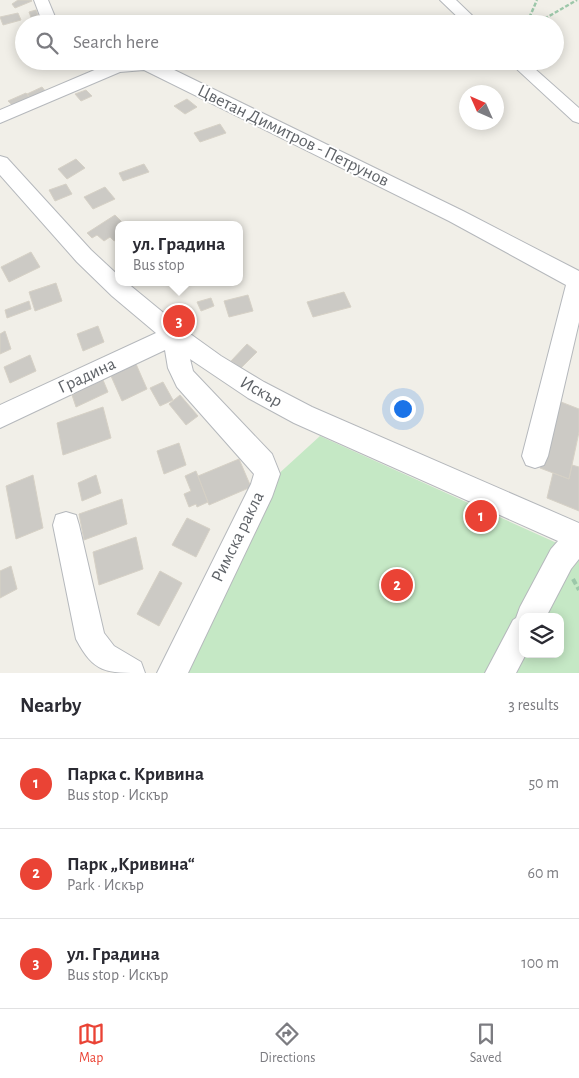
<!DOCTYPE html>
<html lang="en">
<head>
<meta charset="utf-8">
<style>
	:root { --surface:#fff; --page:#f7f7f7; --text:#2b2b33; --muted:#7c7c81; --line:#e1e1e2; --accent:#ea4335 }
	body { margin:0; font-family:"Alegreya Sans",sans-serif; background:var(--page); color:var(--text) }
	.controls { position:absolute; right:15px; bottom:15px; display:grid; overflow:hidden; border-radius:10px; box-shadow:0 2px 12px #0003 }
	.controls button { width:45px; height:45px; display:grid; place-items:center; padding:0; border:0; border-bottom:1px solid var(--line); background:var(--surface); color:var(--text); font:25px sans-serif }
	.compass { position:absolute; left:459px; top:85px; width:45px; height:45px; border-radius:50%; background:var(--surface); box-shadow:0 2px 12px #0003; rotate:315deg }
	.you { position:absolute; left:402px; top:408px; width:18px; height:18px; margin:-12px; border:4px solid #fff; border-radius:50%; background:#1a73e8; box-shadow:0 0 0 8px #1a73e833 }
	.badge { display:grid; place-items:center; width:32px; height:32px; border-radius:50%; background:var(--accent); color:#fff; font-size:16px; font-weight:700 }
	.pin { position:absolute; translate:-50% -50%; border:2px solid #fff; box-shadow:0 1px 5px #0006 }
	.popup { position:absolute; left:115px; top:221px; width:128px; height:65px; box-sizing:border-box; display:grid; place-content:center; border-radius:10px; background:var(--surface); filter:drop-shadow(0 1px 4px #0005); font-size:16px; white-space:nowrap; color:var(--muted) }
	.popup b { font-size:19px; color:var(--text) }
	.popup::after { content:''; position:absolute; left:50%; top:100%; margin-left:-10px; border:10px solid transparent; border-top-color:var(--surface) }
	.list { margin:0; padding:0; list-style:none }
	h2 { display:flex; justify-content:space-between; align-items:center; height:65px; margin:0; padding:0 20px; font-size:21px }
	h2 small { font-size:16px; font-weight:400; color:var(--muted) }
	.list li { display:grid; grid-template-columns:32px 1fr auto; gap:15px; align-items:center; box-sizing:border-box; height:90px; padding:0 20px; border-top:1px solid var(--line) }
	.list b { display:block; font-size:19px; white-space:nowrap }
	.list p { margin:0; font-size:16px; white-space:nowrap; color:var(--muted) }
	.list em { font-size:16px; font-style:normal; color:var(--muted) }
	.icon { flex:none; width:28px; height:28px; fill:none; stroke:currentColor; stroke-width:2; stroke-linecap:round; stroke-linejoin:round }
	.map { position:relative; flex:none; width:579px; height:673px; overflow:hidden }
	.search { position:absolute; background:var(--surface); box-shadow:0 2px 12px #0003; left:15px; right:15px; top:15px; height:55px; display:flex; align-items:center; gap:12px; box-sizing:border-box; padding:0 18px; border-radius:28px; color:var(--muted); font-size:19px }
	.sheet { height:335px; background:var(--surface) }
	nav { display:flex; justify-content:space-around; align-items:center; box-sizing:border-box; height:70px; border-top:1px solid var(--line); background:var(--surface); font-size:14px; color:var(--muted) }
	nav a { display:grid; justify-items:center; gap:2px }
	nav .on { color:var(--accent) }
	.map>svg:first-child { display:block }
</style>
</head>
<body>
<div class="map">
<svg width="579" height="673" viewBox="0 0 579 673">
	<rect width="100%" height="100%" fill="#f1efe8"/>
	<path fill="#c5e8c5" fill-rule="evenodd" d="M320 436 579 553V673H172L263 488ZM523 617H560V654H523Z"/>
	<path fill="#cccac5" stroke="#d6d1c6" d="M18 0H31L32 1 15 8 12 4Z
		M36 10 39 18 32 20 29 12Z
		M18 13 21 20 3 25 0 17Z
		M42 87 46 92 31 99 27 94Z
		M86 90 92 96 81 101 75 94Z
		M26 93 31 99 13 106 8 101Z
		M187 99 197 107 185 114 174 106Z
		M220 124 226 133 200 142 194 133Z
		M76 159 85 168 67 179 58 169Z
		M144 164 149 172 123 181 119 173Z
		M66 184 72 194 55 201 49 190Z
		M105 187 115 199 93 209 84 197Z
		M115 215 125 225H119V238L114 241 110 237 104 241 97 235 92 238 87 233Z
		M31 252 40 267 9 282 1 267Z
		M56 283 62 301 35 311 29 292Z
		M344 292 351 307 313 317 307 302Z
		M248 295 253 311 229 317 224 301Z
		M211 298 214 306 201 311 197 302Z
		M29 301 31 309 7 318 5 310Z
		M98 326 104 342 83 351 77 334Z
		M5 331 11 349 0 354V334Z
		M247 344 257 352 241 368 231 361Z
		M30 355 36 371 10 383 4 367Z
		M136 364 147 389 122 401 111 376Z
		M103 380 108 392 76 407 72 395Z
		M163 382 173 400 160 406 150 388Z
		M180 395 198 416 186 425 169 404Z
		M556 400 579 409V432L569 479 540 468Z
		M103 407 111 438 63 455 57 423Z
		M179 443 186 465 164 474 157 451Z
		M239 459 251 487 209 505 198 476Z
		M572 465 579 467V511L547 498 553 473 569 479Z
		M196 471 208 502 197 507 196 504 189 507 184 494 191 491 185 476Z
		M33 475 43 528 16 539 6 486Z
		M96 475 101 493 82 501 78 483Z
		M122 499 127 524 84 540 79 514Z
		M187 518 210 529 196 557 172 545Z
		M136 537 143 569 99 585 93 552Z
		M11 566 17 589 0 598V571Z
		M160 571 182 583 159 626 137 614Z"/>
	<g fill="none" stroke-linecap="round" stroke-linejoin="round">
		<defs>
			<path id="minor" d="M34 0H48L58 24H43Z
				M440 0H456L481 24H465Z
				M127 61H150L164 65 463 211 579 271V322L548 456 544 465 535 468 526 465 522 456 566 285 449 221 144 70 120 72 0 123V110L111 63Z
				M508 61H526L579 108V123L573 121Z
				M0 156 7 158 91 250 119 276V282H126L182 328 221 356 264 382 312 407 579 523V559L571 569 546 617H523V654H526L516 673H485L513 620 516 618 520 607 551 549 558 541 294 423 248 398 190 359 193 371 272 454 280 474 272 497 188 673H157L251 484 254 474 177 387 168 368 165 350 0 428V405L156 333 112 296 77 262 0 175Z
				M66 512 76 515 79 525 104 633 114 646 141 662 145 673C105 673 94 673 76 639L53 525 56 515Z"/>
		</defs>
		<use href="#minor" stroke="#b5b8bc" stroke-width="2"/>
		<path stroke="#9cc7a9" stroke-width="2.5" stroke-dasharray="4 2" stroke-linecap="butt" d="M527 23 544 19 577 0
			M527 23 537 0"/>
		<path stroke="#9cc7a9" stroke-width="4" stroke-dasharray="6 3" stroke-linecap="butt" d="M573 579 579 590"/>
		<use href="#minor" fill="#fff" fill-rule="evenodd"/>
	</g>
	<g text-anchor="middle" dominant-baseline="central" stroke-width="4" stroke-linejoin="round" paint-order="stroke">
		<g font-size="18" fill="#5f6368" stroke="#fff">
			<text transform="translate(293 136) rotate(26)">Цветан Димитров - Петрунов</text>
			<text transform="translate(87 376) rotate(-25)">Градина</text>
			<text transform="translate(261 392) rotate(29)">Искър</text>
			<text transform="translate(238 537) rotate(-64)">Римска ракла</text>
		</g>
	</g>
</svg>
<div class="controls">
<button><svg class="icon" aria-label="layers" viewBox="0 0 24 24"><path d="M12 4l9 5-9 5-9-5zM3 14l9 5 9-5"/></svg></button>
</div>
<svg class="compass" viewBox="-18 -18 36 36"><path d="M0-13l5 13h-10z" fill="#e53935"/><path d="M0 13l5-13h-10z" fill="#7c7c81"/></svg>
<div class="you"></div>
<div class="pin badge" style="left:481px;top:516px">1</div>
<div class="pin badge" style="left:397px;top:585px">2</div>
<div class="pin badge" style="left:179px;top:321px">3</div>
<div class="popup"><b>ул. Градина</b>Bus stop</div>
<div class="search"><svg class="icon" aria-label="search" viewBox="0 0 24 24"><circle cx="10" cy="10" r="6"/><path d="M15 15l6 6"/></svg>Search here</div>
</div>
<section class="sheet">
<h2>Nearby<small>3 results</small></h2>
<ul class="list">
<li><span class="badge">1</span><div><b>Парка с. Кривина</b><p>Bus stop · Искър</p></div><em>50 m</em></li>
<li><span class="badge">2</span><div><b>Парк „Кривина“</b><p>Park · Искър</p></div><em>60 m</em></li>
<li><span class="badge">3</span><div><b>ул. Градина</b><p>Bus stop · Искър</p></div><em>100 m</em></li>
</ul>
</section>
<nav>
<a class="on"><svg class="icon" aria-label="map" viewBox="0 0 24 24"><path d="M3 6l6-2 6 2 6-2v14l-6 2-6-2-6 2zM9 4v14M15 6v14"/></svg>Map</a>
<a><svg class="icon" aria-label="directions" viewBox="0 0 24 24"><path d="M12 3l9 9-9 9-9-9zM9 14v-3h6M13 9l2 2-2 2"/></svg>Directions</a>
<a><svg class="icon" aria-label="saved" viewBox="0 0 24 24"><path d="M7 4h10v16l-5-4-5 4z"/></svg>Saved</a>
</nav>
</body>
</html>
